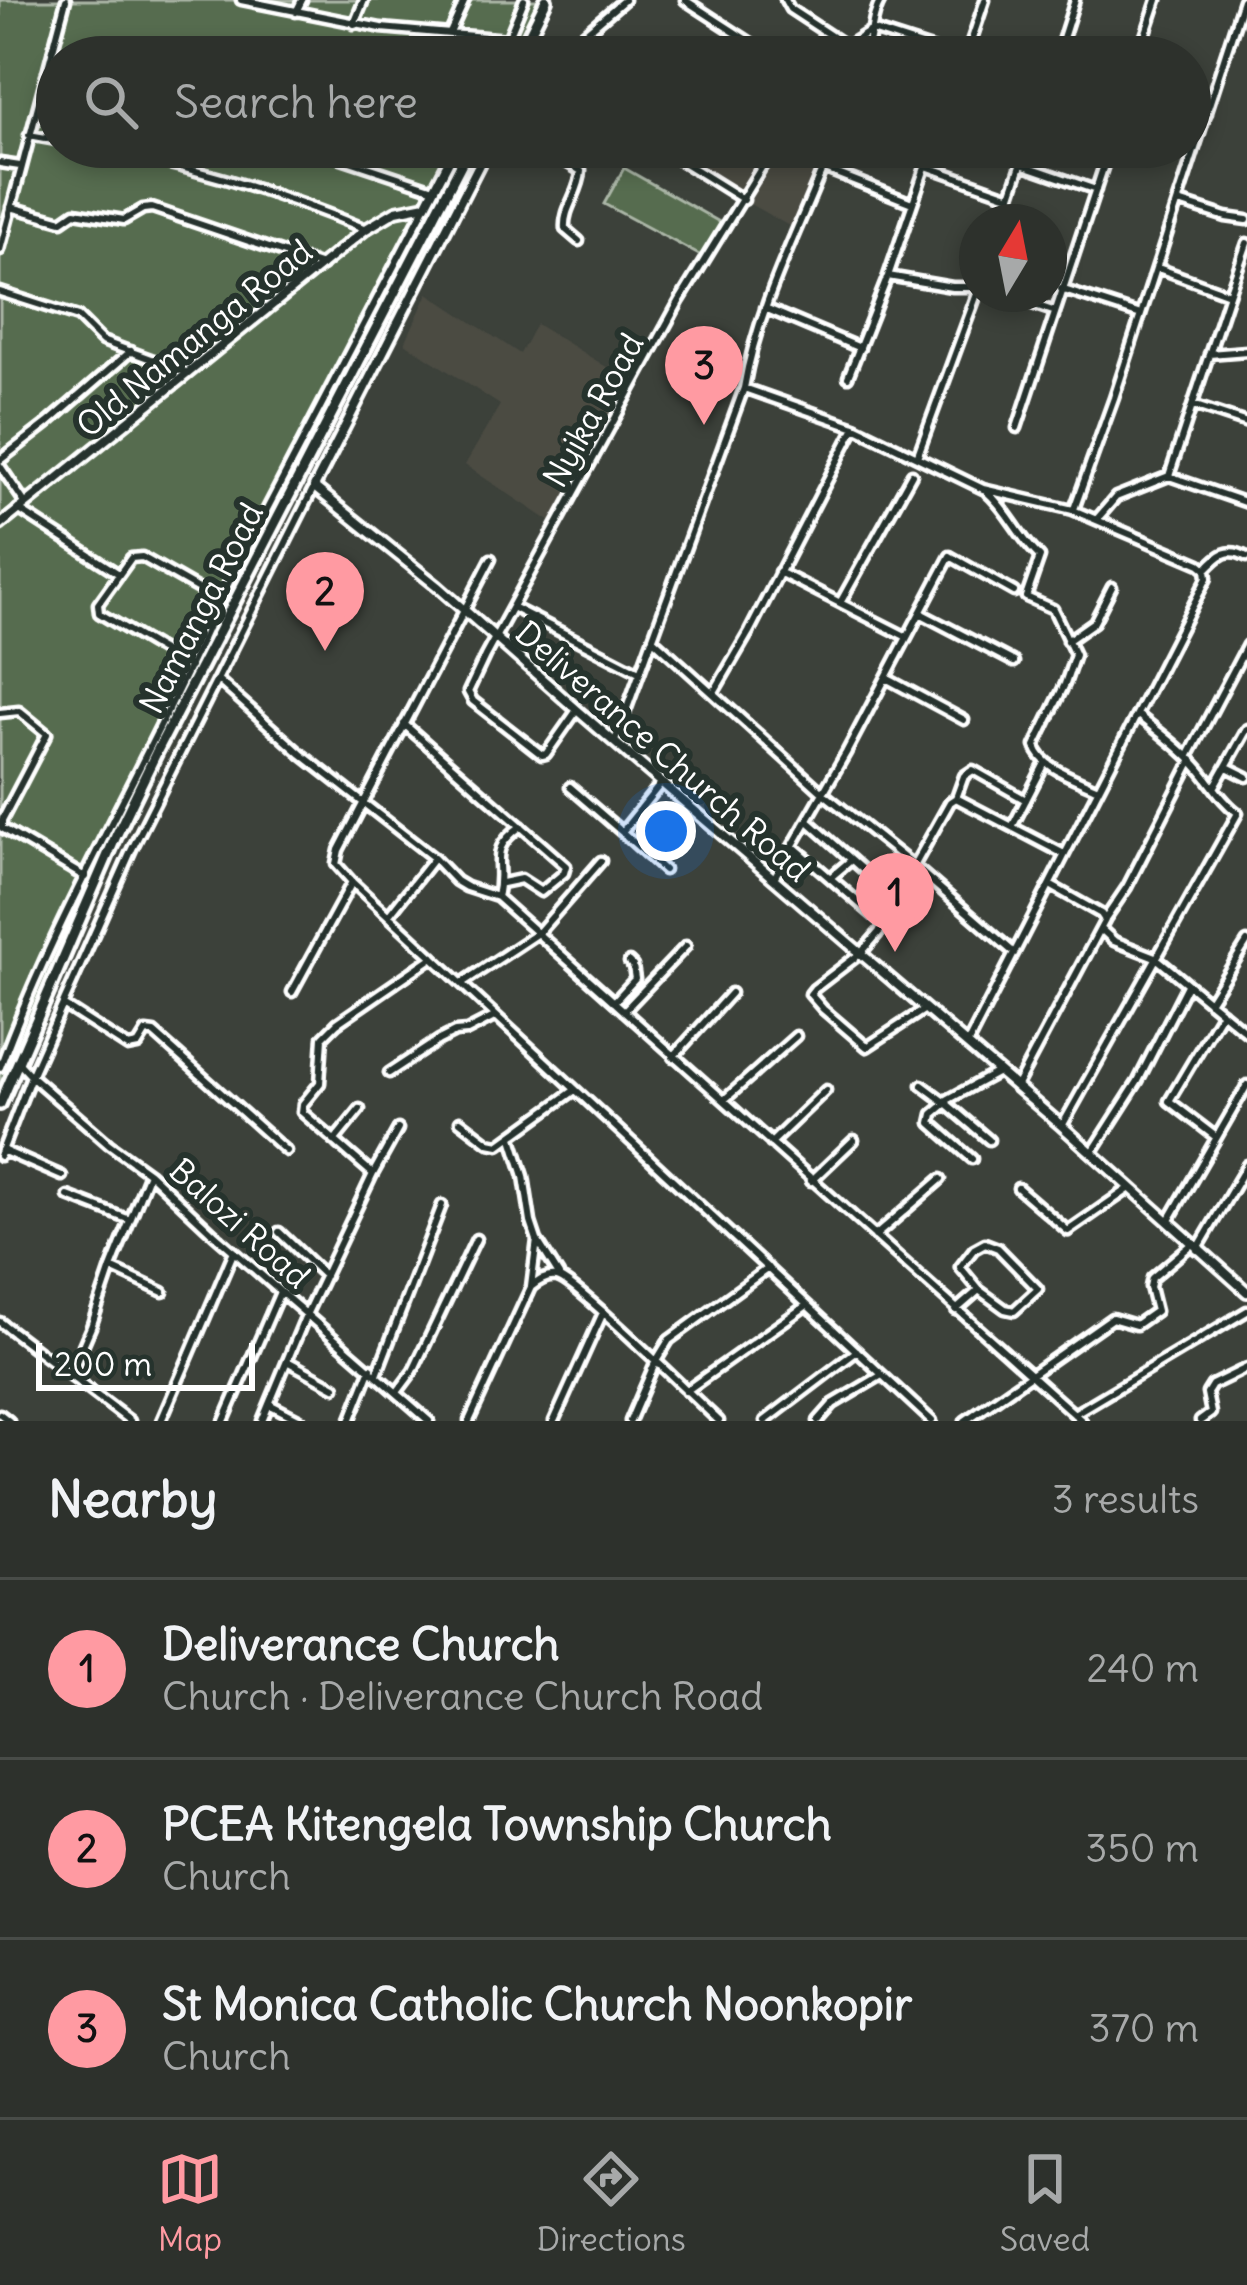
<!DOCTYPE html>
<html lang="en">
<head>
<meta charset="utf-8">
<style>
	:root { --surface:#2d312c; --page:#353934; --text:#f1f3f6; --muted:#a7a9a9; --line:#484c48; --accent:#ff9aa2 }
	body { margin:0; font-family:Delius,sans-serif; background:var(--page); color:var(--text) }
	.compass { position:absolute; left:959px; top:204px; width:108px; height:108px; border-radius:50%; background:var(--surface); box-shadow:0 6px 18px #0003; rotate:10deg }
	.scale { position:absolute; left:36px; bottom:30px; width:219px; box-sizing:border-box; padding-left:12px; border:6px solid #fff; border-top:0; font-size:33px; line-height:42px; white-space:nowrap; color:#fff; -webkit-text-stroke:9px #26332d; paint-order:stroke }
	.you { position:absolute; left:666px; top:831px; width:42px; height:42px; margin:-30px; border:9px solid #fff; border-radius:50%; background:#1a73e8; box-shadow:0 0 0 18px #1a73e833 }
	.badge { display:grid; place-items:center; width:78px; height:78px; border-radius:50%; background:var(--accent); color:#111; font-size:39px; font-weight:700 }
	.pin { position:absolute; translate:-50% -99px; filter:drop-shadow(0 3px 6px #0008) }
	.pin::after { content:''; position:absolute; top:63px; width:42px; height:36px; background:inherit; clip-path:polygon(0 0,100% 0,50% 100%) }
	.list { margin:0; padding:0; list-style:none }
	h2 { display:flex; justify-content:space-between; align-items:center; height:156px; margin:0; padding:0 48px; font-size:51px }
	h2 small { font-size:39px; font-weight:400; color:var(--muted) }
	.list li { display:grid; grid-template-columns:78px 1fr auto; gap:36px; align-items:center; box-sizing:border-box; height:180px; padding:0 48px; border-top:3px solid var(--line) }
	.list b { display:block; font-size:45px; white-space:nowrap }
	.list p { margin:0; font-size:39px; white-space:nowrap; color:var(--muted) }
	.list em { font-size:39px; font-style:normal; color:var(--muted) }
	.icon { flex:none; width:66px; height:66px; fill:none; stroke:currentColor; stroke-width:2; stroke-linecap:round; stroke-linejoin:round }
	.map { position:relative; flex:none; width:1247px; height:1421px; overflow:hidden }
	.search { position:absolute; background:var(--surface); box-shadow:0 6px 18px #0003; left:36px; right:36px; top:36px; height:132px; display:flex; align-items:center; gap:30px; box-sizing:border-box; padding:0 42px; border-radius:66px; color:var(--muted); font-size:45px }
	.sheet { height:696px; background:var(--surface) }
	nav { display:flex; justify-content:space-around; align-items:center; box-sizing:border-box; height:168px; border-top:3px solid var(--line); background:var(--surface); font-size:33px; color:var(--muted) }
	nav a { display:grid; justify-items:center; gap:6px }
	nav .on { color:var(--accent) }
	.map>svg:first-child { display:block }
</style>
</head>
<body>
<div class="map">
<svg width="1247" height="1421" viewBox="0 0 1247 1421">
	<rect width="100%" height="100%" fill="#3c413a"/>
	<filter id="ink" filterUnits="userSpaceOnUse"><feTurbulence type="fractalNoise" baseFrequency=".00833" numOctaves="2"/><feDisplacementMap in="SourceGraphic" scale="24" xChannelSelector="R" yChannelSelector="G"/><feConvolveMatrix kernelMatrix="1 2 1 2 8 2 1 2 1" color-interpolation-filters="sRGB"/></filter>
	<g filter="url(#ink)">
		<path fill="#4b4b43" d="M668 147H768L742 194Z
			M781 147H830L798 231 748 203Z
			M428 293 520 354 536 324 628 380 551 522 465 465 500 405 405 343Z"/>
		<path fill="#576c4f" stroke="#abb6a7" stroke-width="3" d="M0 0H546L518 57H57V147H471L157 751 0 1105Z
			M624 168 723 224 703 257 604 204Z"/>
		<g fill="none" stroke-linecap="round" stroke-linejoin="round">
			<defs>
				<path id="minor" d="M241 0 381 28 508 39 524 0
					M685 0 773 57
					M785 0 790 9 863 57
					M296 12 302 0
					M354 24 364 0
					M450 33 465 0
					M847 46 872 30 956 57
					M970 46 1008 57
					M557 57 624 0
					M825 57 835 39
					M865 57C873 37 870 19 881 0
					M966 57 985 0
					M1057 57 1075 0
					M1138 57 1157 0
					M1190 107 1207 113
					M29 135 57 140
					M92 147C187 165 277 192 366 229
					M308 147 434 189
					M542 147 581 171C580 193 563 208 565 229L579 241
					M659 147 744 200
					M0 163 20 166
					M1021 164 1096 190
					M926 166 1011 196
					M823 168 912 203
					M1179 202 1226 217 1247 220
					M11 207 62 221 75 212 124 220 143 209 152 208 322 266
					M1002 222 1027 147
					M0 250 66 0
					M1158 268 1229 294 1247 243
					M888 276 952 287H977
					M1061 289 1141 315
					M0 292 78 317 102 341 186 372
					M1002 294 1053 311
					M765 308 860 348
					M1209 354 1247 351
					M848 377 888 276 932 147
					M744 388 855 427 983 489 1073 510 1200 564 1206 569 1207 578 967 1045
					M1193 405 1247 423
					M1017 428 1110 147
					M917 457 977 294
					M0 460 48 423 131 351
					M0 466 25 503
					M1169 476 1247 503
					M987 492C1008 510 1019 538 1040 557L1026 597 1053 609 1075 655 1065 684 1035 746C1042 769 1076 778 1098 789
					M18 509 119 574
					M1074 509 1114 398 1243 0
					M1097 519 1116 497 1169 476 1229 294
					M491 559 339 850 336 864 352 882 932 1421
					M1206 569C1219 555 1228 546 1247 557
					M779 572 907 637
					M840 603 912 474
					M514 608 639 672
					M920 613 1014 662
					M653 639 823 793 914 866 1012 951
					M1067 641 1094 622 1112 587
					M190 667 99 613 98 604 131 558 142 557 219 601
					M886 678 964 720
					M218 680 301 754 434 858 456 881 466 887 497 897
					M714 692 749 632 855 427
					M577 710 546 754 542 755 473 701 468 692 485 656 680 300 774 147
					M0 713 19 711 47 734 2 820V828L85 877
					M404 724 566 866 564 873 541 892 521 879 502 883
					M615 741 744 388C758 304 801 226 831 147
					M1188 757 1247 645
					M1227 767 1247 777
					M1215 786 1247 729
					M570 787 622 832 662 782
					M956 798 964 776 973 770 1026 800
					M808 821 904 906
					M521 826C485 852 506 861 497 897L1082 1421
					M1012 827 1045 763
					M622 832 664 870
					M794 847 886 926
					M914 866 950 802 956 798 1064 854
					M774 878 846 753 950 556 1014 592
					M830 878 850 861
					M389 915 434 858
					M1106 918 1127 887 1192 760
					M1101 929 1114 941 1155 957 1247 1033
					M462 983 539 932 601 861
					M292 992 352 882
					M614 1002 635 979 633 966 629 962
					M1209 1002 1247 942
					M63 1005 128 1047 138 1045 146 1032 154 1033 286 1151
					M925 1009 867 1047 823 1009 810 994 814 989 861 953 926 878
					M624 1011 686 946
					M673 1057 731 993
					M18 1062 31 1076 109 1144 149 1173 214 1234 429 1421
					M0 1067C59 906 151 759 219 601L426 205
					M389 1073 439 1040 455 1032 467 1031 496 1016
					M922 1085 946 1103 933 1114 931 1123 972 1159
					M1016 1087 1105 920 1101 914 1050 885
					M724 1100 796 1036
					M460 1121 489 1143 499 1145 575 1090
					M1062 1126 1238 813C1219 800 1209 777 1192 761 1176 744 1156 730 1138 715
					M1216 1137 1169 1101 1222 1012
					M512 1138 524 1176 531 1222 537 1240 559 1275
					M989 1140 948 1105 947 1100 998 1072
					M334 1141 360 1109
					M771 1143 826 1090
					M2 1150 62 1176
					M1092 1153 1138 1081 1187 985
					M0 1156 31 1076 132 849 314 487
					M373 1174 398 1129
					M811 1181 854 1140
					M1018 1188 1068 1231 1130 1188
					M68 1196 130 1220
					M1168 1222 1247 1085
					M279 1232 325 1276
					M875 1236 941 1179
					M1197 1250 1247 1165
					M111 1268 149 1173
					M531 1287C538 1281 547 1275 557 1277 575 1280 696 1400 719 1421
					M956 1310 979 1290 960 1267 974 1249 985 1243 998 1248 1038 1289 1014 1311 1005 1309 979 1290
					M0 1322 130 1421
					M287 1361 335 1387
					M71 1373 91 1327 111 1268 163 1292
					M377 1374 442 1205
					M398 1391 413 1371 476 1239
					M686 1391 807 1305
					M269 1404 302 1421
					M0 1414 9 1421
					M1074 1414 1247 1311
					M161 1421 234 1251
					M224 1421 280 1292
					M262 1421 306 1315 373 1174 302 1112 303 1104 320 1083 323 1037 337 1023 433 957
					M350 1421 371 1368
					M469 1421 531 1287 537 1240
					M554 1421 602 1315
					M630 1421 655 1363 669 1340 768 1268
					M765 1421 857 1351
					M818 1421 833 1404 882 1375
					M965 1421 1112 1318 1136 1325 1156 1311 1150 1287 1152 1278 1191 1245
					M1200 1421 1211 1413 1207 1393 1212 1385 1247 1368"/>
				<path id="tertiary" d="M500 57 508 39 524 46 534 57
					M488 147 314 487 437 586 577 710 1062 1126 1247 1292
					M0 525 366 229 396 211 426 205 456 147"/>
				<path id="trunk" d="M518 57 546 0
					M0 1104 116 836 157 751 470 147"/>
			</defs>
			<use href="#minor" stroke="#fff" stroke-width="15"/>
			<use href="#tertiary" stroke="#fff" stroke-width="16"/>
			<use href="#trunk" stroke="#fff" stroke-width="18"/>
			<use href="#minor" stroke="#26332d" stroke-width="6"/>
			<use href="#tertiary" stroke="#26332d" stroke-width="8"/>
			<use href="#trunk" stroke="#26332d" stroke-width="9"/>
		</g>
	</g>
	<g text-anchor="middle" dominant-baseline="central" stroke-width="12" stroke-linejoin="round" paint-order="stroke">
		<g font-size="33" fill="#fff" stroke="#26332d">
			<text transform="translate(194 338) rotate(-39)">Old Namanga Road</text>
			<text transform="translate(593 410) rotate(-61)">Nyika Road</text>
			<text transform="translate(201 608) rotate(-63)">Namanga Road</text>
			<text transform="translate(663 751) rotate(41)">Deliverance Church Road</text>
			<text transform="translate(240 1223) rotate(42)">Balozi Road</text>
		</g>
	</g>
</svg>
<svg class="compass" viewBox="-18 -18 36 36"><path d="M0-13l5 13h-10z" fill="#e53935"/><path d="M0 13l5-13h-10z" fill="#a7a9a9"/></svg>
<div class="scale">200 m</div>
<div class="you"></div>
<div class="pin badge" style="left:895px;top:952px">1</div>
<div class="pin badge" style="left:325px;top:651px">2</div>
<div class="pin badge" style="left:704px;top:425px">3</div>
<div class="search"><svg class="icon" aria-label="search" viewBox="0 0 24 24"><circle cx="10" cy="10" r="6"/><path d="M15 15l6 6"/></svg>Search here</div>
</div>
<section class="sheet">
<h2>Nearby<small>3 results</small></h2>
<ul class="list">
<li><span class="badge">1</span><div><b>Deliverance Church</b><p>Church · Deliverance Church Road</p></div><em>240 m</em></li>
<li><span class="badge">2</span><div><b>PCEA Kitengela Township Church</b><p>Church</p></div><em>350 m</em></li>
<li><span class="badge">3</span><div><b>St Monica Catholic Church Noonkopir</b><p>Church</p></div><em>370 m</em></li>
</ul>
</section>
<nav>
<a class="on"><svg class="icon" aria-label="map" viewBox="0 0 24 24"><path d="M3 6l6-2 6 2 6-2v14l-6 2-6-2-6 2zM9 4v14M15 6v14"/></svg>Map</a>
<a><svg class="icon" aria-label="directions" viewBox="0 0 24 24"><path d="M12 3l9 9-9 9-9-9zM9 14v-3h6M13 9l2 2-2 2"/></svg>Directions</a>
<a><svg class="icon" aria-label="saved" viewBox="0 0 24 24"><path d="M7 4h10v16l-5-4-5 4z"/></svg>Saved</a>
</nav>
</body>
</html>
